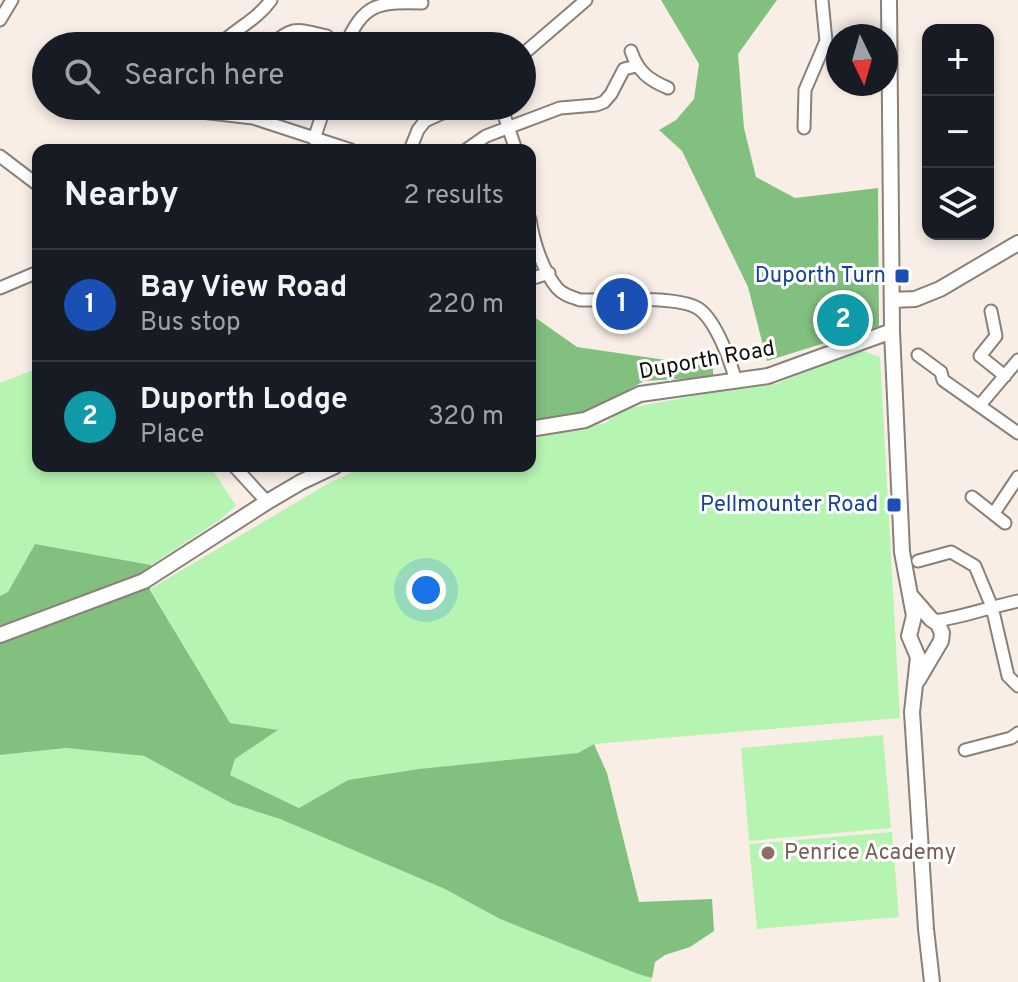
<!DOCTYPE html>
<html lang="en">
<head>
<meta charset="utf-8">
<style>
	:root { --surface:#171b24; --page:#20242c; --text:#f1f3f6; --muted:#9ea1a6; --line:#363941; --accent:#1a73e8 }
	body { margin:0; font-family:Overpass,sans-serif; background:var(--page); color:var(--text) }
	.controls { position:absolute; right:24px; top:24px; display:grid; overflow:hidden; border-radius:16px; box-shadow:0 4px 12px #0003 }
	.controls button { width:72px; height:72px; display:grid; place-items:center; padding:0; border:0; border-bottom:2px solid var(--line); background:var(--surface); color:var(--text); font:40px sans-serif }
	.compass { position:absolute; left:826px; top:24px; width:72px; height:72px; border-radius:50%; background:var(--surface); box-shadow:0 4px 12px #0003; rotate:175deg }
	.you { position:absolute; left:426px; top:590px; width:28px; height:28px; margin:-20px; border:6px solid #fff; border-radius:50%; background:#1a73e8; box-shadow:0 0 0 12px #1a73e833 }
	.badge { display:grid; place-items:center; width:52px; height:52px; border-radius:50%; background:var(--accent); color:#fff; font-size:26px; font-weight:700 }
	.pin { position:absolute; translate:-50% -50%; border:4px solid #fff; box-shadow:0 2px 8px #0006 }
	.list { margin:0; padding:0; list-style:none }
	h2 { display:flex; justify-content:space-between; align-items:center; height:104px; margin:0; padding:0 32px; font-size:34px }
	h2 small { font-size:26px; font-weight:400; color:var(--muted) }
	.list li { display:grid; grid-template-columns:52px 1fr auto; gap:24px; align-items:center; box-sizing:border-box; height:112px; padding:0 32px; border-top:2px solid var(--line) }
	.list b { display:block; font-size:30px; white-space:nowrap }
	.list p { margin:0; font-size:26px; white-space:nowrap; color:var(--muted) }
	.list em { font-size:26px; font-style:normal; color:var(--muted) }
	.icon { flex:none; width:44px; height:44px; fill:none; stroke:currentColor; stroke-width:2; stroke-linecap:round; stroke-linejoin:round }
	.map { position:relative; flex:none; width:1018px; height:982px; overflow:hidden }
	.search { position:absolute; background:var(--surface); box-shadow:0 4px 12px #0003; left:32px; top:32px; width:504px; height:88px; display:flex; align-items:center; gap:20px; box-sizing:border-box; padding:0 28px; border-radius:44px; color:var(--muted); font-size:30px }
	.panel { position:absolute; background:var(--surface); box-shadow:0 4px 12px #0003; left:32px; top:144px; width:504px; height:328px; border-radius:16px }
	.map>svg:first-child { display:block }
</style>
</head>
<body>
<div class="map">
<svg width="1018" height="982" viewBox="0 0 1018 982">
	<rect width="100%" height="100%" fill="#f8eee6"/>
	<path fill="#b5f4b1" d="M860 350 880 357 900 718 594 744 578 753 348 780 299 808 230 775 235 759 277 731 230 723 150 589 329 483 366 466H530V439L606 423 619 410 699 395 776 384Z
		M38 368V466H210L236 506 218 521 151 565 35 544 8 592 0 596V383Z
		M883 735 891 828 749 841 741 748Z
		M66 748 144 756 233 804 280 819 445 889 500 919 638 974 652 978 651 982H0V755Z
		M892 832 899 917 757 929 749 844Z"/>
	<path fill="#82c07f" d="M661 0H777L738 54 744 128 756 177 795 198 878 188 879 326 767 361 748 287 682 151 659 130 676 120 694 99 699 64Z
		M530 314 577 347 713 367V377L644 381 580 416 530 422Z
		M35 544 151 565 150 590 230 723 278 730 235 759 230 775 299 808 348 780 419 769 578 753 594 744 607 773 639 902 712 899 714 931 690 947 665 955 655 962 652 978 638 974 500 919 445 889 280 819 233 804 144 756 66 748 0 755V596L8 592Z"/>
	<g fill="none" stroke-linecap="round" stroke-linejoin="round">
		<defs>
			<path id="minor" d="M0 20 12 0
				M218 46C235 29 257 20 271 0
				M271 46C293 24 299 30 327 36
				M345 46C364 3 377 2 422 3
				M631 51C638 72 649 80 668 88
				M522 55 586 0
				M178 106 184 110 253 118 351 150
				M501 106 516 150
				M253 118 256 106
				M804 128 805 90 826 41 822 0
				M314 139 325 106
				M410 150 418 130 425 121 458 106
				M466 150 486 136 560 108 596 105 604 102 611 94 624 69 636 66
				M0 156 38 185
				M530 219C533 241 543 271 557 288 563 295 572 297 580 300 607 300 680 295 699 309 716 321 731 362 736 382
				M530 279 549 273
				M0 288 38 272
				M991 311 996 336 980 356 1005 376
				M918 355 941 372 943 380 1018 433
				M980 405 1018 360
				M234 466 267 502
				M972 497 1005 523
				M994 513 1018 477
				M918 561 951 552 975 566 992 607 1008 676 1018 686
				M935 621C963 617 990 607 1018 601
				M965 750 1011 738 1018 733"/>
			<path id="tertiary" d="M889 0 892 331 902 552 914 616 909 636 918 657 912 712 926 929 932 982
				M892 300 915 299 940 289 1018 243
				M530 429 585 420 640 394 768 376 892 331
				M911 596 931 619 938 624 942 633 941 641 918 680
				M0 635 144 581 267 502 301 482 335 466"/>
		</defs>
		<use href="#minor" stroke="#898078" stroke-width="15"/>
		<use href="#tertiary" stroke="#898078" stroke-width="18"/>
		<use href="#minor" stroke="#fff" stroke-width="11"/>
		<use href="#tertiary" stroke="#fff" stroke-width="14"/>
	</g>
	<g fill="#1a4fb4" stroke="#fff" stroke-width="3">
		<rect x="894" y="268" width="16" height="16" rx="4"/>
		<rect x="886" y="497" width="16" height="16" rx="4"/>
	</g>
	<circle fill="#8d6e63" stroke="#fff" stroke-width="3" cx="768" cy="853" r="8"/>
	<g text-anchor="middle" dominant-baseline="central" stroke-width="6" stroke-linejoin="round" paint-order="stroke">
		<g font-size="22" fill="#164399" stroke="#fff" text-anchor="end">
			<text x="886" y="276">Duporth Turn</text>
			<text x="878" y="505">Pellmounter Road</text>
		</g>
		<g font-size="22" fill="#100d0a" stroke="#fff">
			<text transform="translate(707 361) rotate(-10)">Duporth Road</text>
		</g>
		<g font-size="22" fill="#785e54" stroke="#fff" text-anchor="start">
			<text x="784" y="853">Penrice Academy</text>
		</g>
	</g>
</svg>
<div class="controls">
<button>+</button>
<button>−</button>
<button><svg class="icon" aria-label="layers" viewBox="0 0 24 24"><path d="M12 4l9 5-9 5-9-5zM3 14l9 5 9-5"/></svg></button>
</div>
<svg class="compass" viewBox="-18 -18 36 36"><path d="M0-13l5 13h-10z" fill="#e53935"/><path d="M0 13l5-13h-10z" fill="#9ea1a6"/></svg>
<div class="you"></div>
<div class="pin badge" style="left:622px;top:304px;background:#1a4fb4">1</div>
<div class="pin badge" style="left:843px;top:320px;background:#0f9aa8">2</div>
<div class="search"><svg class="icon" aria-label="search" viewBox="0 0 24 24"><circle cx="10" cy="10" r="6"/><path d="M15 15l6 6"/></svg>Search here</div>
<section class="panel">
<h2>Nearby<small>2 results</small></h2>
<ul class="list">
<li><span class="badge" style="background:#1a4fb4">1</span><div><b>Bay View Road</b><p>Bus stop</p></div><em>220 m</em></li>
<li><span class="badge" style="background:#0f9aa8">2</span><div><b>Duporth Lodge</b><p>Place</p></div><em>320 m</em></li>
</ul>
</section>
</div>
</body>
</html>
